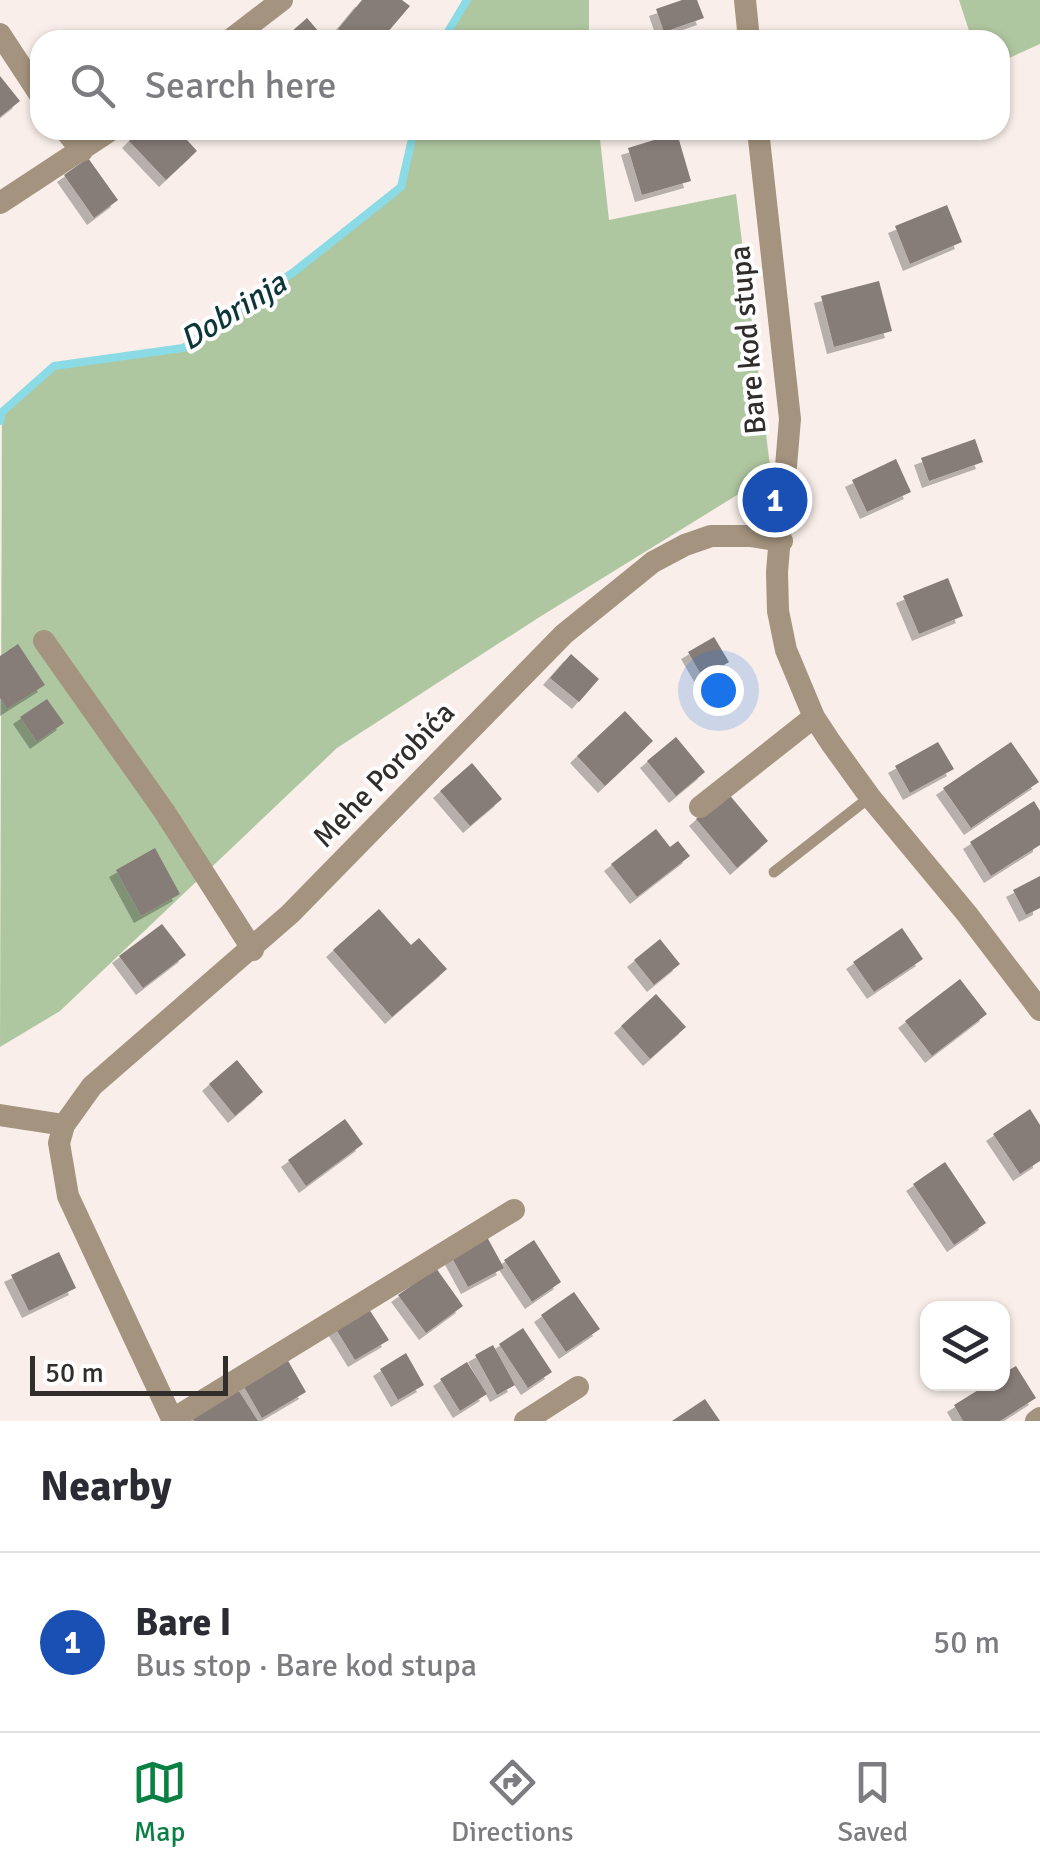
<!DOCTYPE html>
<html lang="en">
<head>
<meta charset="utf-8">
<style>
	:root { --surface:#fff; --page:#f2f2f3; --text:#2b2b33; --muted:#7c7c81; --line:#e1e1e2; --accent:#0b8043 }
	body { margin:0; font-family:Signika,sans-serif; background:var(--page); color:var(--text) }
	.controls { position:absolute; right:30px; bottom:30px; display:grid; overflow:hidden; border-radius:20px; box-shadow:0 2px 8px #0004 }
	.controls button { width:90px; height:90px; display:grid; place-items:center; padding:0; border:0; border-bottom:2px solid var(--line); background:var(--surface); color:var(--text); font:50px sans-serif }
	.scale { position:absolute; left:30px; bottom:25px; width:198px; box-sizing:border-box; padding-left:10px; border:5px solid #312d2b; border-top:0; font-size:28px; line-height:35px; white-space:nowrap; color:#312d2b; -webkit-text-stroke:8px #fefefe; paint-order:stroke }
	.you { position:absolute; left:718px; top:690px; width:35px; height:35px; margin:-25px; border:8px solid #fff; border-radius:50%; background:#1a73e8; box-shadow:0 0 0 15px #1a73e833 }
	.badge { display:grid; place-items:center; width:65px; height:65px; border-radius:50%; background:var(--accent); color:#fff; font-size:32px; font-weight:700 }
	.pin { position:absolute; translate:-50% -50%; border:5px solid #fff; box-shadow:0 2px 10px #0006 }
	.list { margin:0; padding:0; list-style:none }
	h2 { display:flex; justify-content:space-between; align-items:center; height:130px; margin:0; padding:0 40px; font-size:42px }
	h2 small { font-size:32px; font-weight:400; color:var(--muted) }
	.list li { display:grid; grid-template-columns:65px 1fr auto; gap:30px; align-items:center; box-sizing:border-box; height:180px; padding:0 40px; border-top:2px solid var(--line) }
	.list b { display:block; font-size:38px; white-space:nowrap }
	.list p { margin:0; font-size:32px; white-space:nowrap; color:var(--muted) }
	.list em { font-size:32px; font-style:normal; color:var(--muted) }
	.icon { flex:none; width:55px; height:55px; fill:none; stroke:currentColor; stroke-width:2; stroke-linecap:round; stroke-linejoin:round }
	.map { position:relative; flex:none; width:1040px; height:1421px; overflow:hidden }
	.search { position:absolute; background:var(--surface); box-shadow:0 2px 8px #0004; left:30px; right:30px; top:30px; height:110px; display:flex; align-items:center; gap:25px; box-sizing:border-box; padding:0 35px; border-radius:30px; color:var(--muted); font-size:38px }
	.sheet { height:310px; background:var(--surface) }
	nav { display:flex; justify-content:space-around; align-items:center; box-sizing:border-box; height:140px; border-top:2px solid var(--line); background:var(--surface); font-size:28px; color:var(--muted) }
	nav a { display:grid; justify-items:center; gap:5px }
	nav .on { color:var(--accent) }
	.map>svg:first-child { display:block }
</style>
</head>
<body>
<div class="map">
<svg width="1040" height="1421" viewBox="0 0 1040 1421">
	<defs>
		<filter id="shadow"><feDropShadow dx="-7" dy="7" stdDeviation="0" flood-color="#0004"/></filter>
	</defs>
	<rect width="100%" height="100%" fill="#f9eee9"/>
	<path fill="#afc7a0" d="M467 0H589V40H443Z
		M959 0H1040V44L1000 62V40H972Z
		M414 130H599L609 220 736 194 771 474 538 618 337 748 60 1011 0 1047 2 412 54 366 183 348 295 271 401 187Z"/>
	<g fill="none" stroke-linecap="round" stroke-linejoin="round">
		<path stroke="#8adbe5" stroke-width="8" d="M443 40 467 0
			M0 421 2 412 54 366 183 348 295 271 401 187 414 130"/>
	</g>
	<path fill="#867c78" filter="url(#shadow)" d="M362 0H402L410 6 381 40H352L338 29Z
		M682 0H697L704 18 664 32 656 9Z
		M307 18 326 40H282Z
		M0 76 20 101 0 117Z
		M140 130H178L197 151 166 180 129 141Z
		M677 133 691 181 642 195 628 148Z
		M88 158 118 200 94 218 64 175Z
		M947 205 962 242 910 264 895 226Z
		M879 281 892 331 834 347 821 296Z
		M975 439 983 462 929 481 921 458Z
		M896 459 911 492 867 512 852 480Z
		M948 578 963 616 919 634 903 596Z
		M714 637 729 662 703 678 688 652Z
		M18 644 45 685 7 709 0 698V656Z
		M571 654 599 679 579 702 550 678Z
		M47 699 64 723 37 742 20 717Z
		M625 711 653 741 605 786 577 756Z
		M676 737 705 772 676 796 647 761Z
		M938 742 954 769 910 793 895 766Z
		M1011 742 1039 782 971 828 943 788Z
		M472 763 502 799 470 826 440 791Z
		M727 792 768 841 737 868 696 819Z
		M1034 801 1040 811V845L991 876 970 842Z
		M656 829 670 847 678 841 690 856 637 897 611 864Z
		M155 848 180 894 141 916 116 870Z
		M1040 876V908L1026 915 1013 890Z
		M379 909 411 945 419 938 447 969 392 1017 333 950Z
		M162 924 186 955 143 988 119 956Z
		M902 928 923 959 874 992 853 962Z
		M660 939 680 964 654 985 634 960Z
		M960 979 987 1014 932 1056 905 1021Z
		M656 994 686 1027 650 1059 621 1026Z
		M237 1060 263 1092 235 1116 209 1084Z
		M1030 1109 1040 1125V1161L1020 1174 993 1134Z
		M345 1119 363 1144 306 1186 288 1160Z
		M945 1162 986 1223 954 1245 913 1184Z
		M487 1237 504 1268 468 1287 451 1256Z
		M534 1240 561 1282 532 1302 504 1260Z
		M59 1252 76 1288 29 1311 11 1275Z
		M436 1268 463 1306 426 1333 398 1295Z
		M574 1292 600 1329 566 1352 541 1315Z
		M367 1306 389 1340 355 1360 334 1326Z
		M523 1328 552 1372 528 1388 499 1344Z
		M493 1345 515 1385 497 1395 475 1355Z
		M406 1353 424 1385 398 1400 380 1369Z
		M287 1359 306 1392 262 1418 243 1385Z
		M467 1362 487 1394 460 1411 440 1379Z
		M1016 1366 1036 1398 1000 1421H963L954 1405 988 1384H1002V1374Z
		M237 1388 258 1421H194L192 1418Z
		M705 1399 720 1421H672Z"/>
	<g fill="none" stroke-linecap="round" stroke-linejoin="round">
		<path stroke="#a4937e" stroke-width="11" d="M774 872 870 797"/>
		<path stroke="#a4937e" stroke-width="22" d="M745 0 749 40
			M0 34 40 95
			M230 40 282 0
			M65 130 82 151
			M758 130 790 419 777 572 778 611 786 650 814 717 831 743 870 797 967 914 1040 1010
			M0 203 111 130
			M44 641 164 811 253 950
			M700 807 814 717
			M0 1115 64 1125
			M173 1419 514 1210
			M173 1421 68 1196 59 1143 64 1125 92 1086 290 914 564 634 653 562 685 545 711 536H750L782 541
			M525 1421 578 1387
			M1036 1421 1040 1418"/>
	</g>
	<g text-anchor="middle" dominant-baseline="central" stroke-width="8" stroke-linejoin="round" paint-order="stroke">
		<g font-size="30" fill="#312d2b" stroke="#fefefe">
			<text transform="translate(748 340) rotate(-95)">Bare kod stupa</text>
			<text transform="translate(384 775) rotate(-46)">Mehe Porobića</text>
		</g>
		<g font-size="32" font-style="italic" fill="#0d363a" stroke="#fefefe">
			<text transform="translate(233 311) rotate(-32)">Dobrinja</text>
		</g>
	</g>
</svg>
<div class="controls">
<button><svg class="icon" aria-label="layers" viewBox="0 0 24 24"><path d="M12 4l9 5-9 5-9-5zM3 14l9 5 9-5"/></svg></button>
</div>
<div class="scale">50 m</div>
<div class="you"></div>
<div class="pin badge" style="left:775px;top:500px;background:#1a4fb4">1</div>
<div class="search"><svg class="icon" aria-label="search" viewBox="0 0 24 24"><circle cx="10" cy="10" r="6"/><path d="M15 15l6 6"/></svg>Search here</div>
</div>
<section class="sheet">
<h2>Nearby<small></small></h2>
<ul class="list">
<li><span class="badge" style="background:#1a4fb4">1</span><div><b>Bare I</b><p>Bus stop · Bare kod stupa</p></div><em>50 m</em></li>
</ul>
</section>
<nav>
<a class="on"><svg class="icon" aria-label="map" viewBox="0 0 24 24"><path d="M3 6l6-2 6 2 6-2v14l-6 2-6-2-6 2zM9 4v14M15 6v14"/></svg>Map</a>
<a><svg class="icon" aria-label="directions" viewBox="0 0 24 24"><path d="M12 3l9 9-9 9-9-9zM9 14v-3h6M13 9l2 2-2 2"/></svg>Directions</a>
<a><svg class="icon" aria-label="saved" viewBox="0 0 24 24"><path d="M7 4h10v16l-5-4-5 4z"/></svg>Saved</a>
</nav>
</body>
</html>
